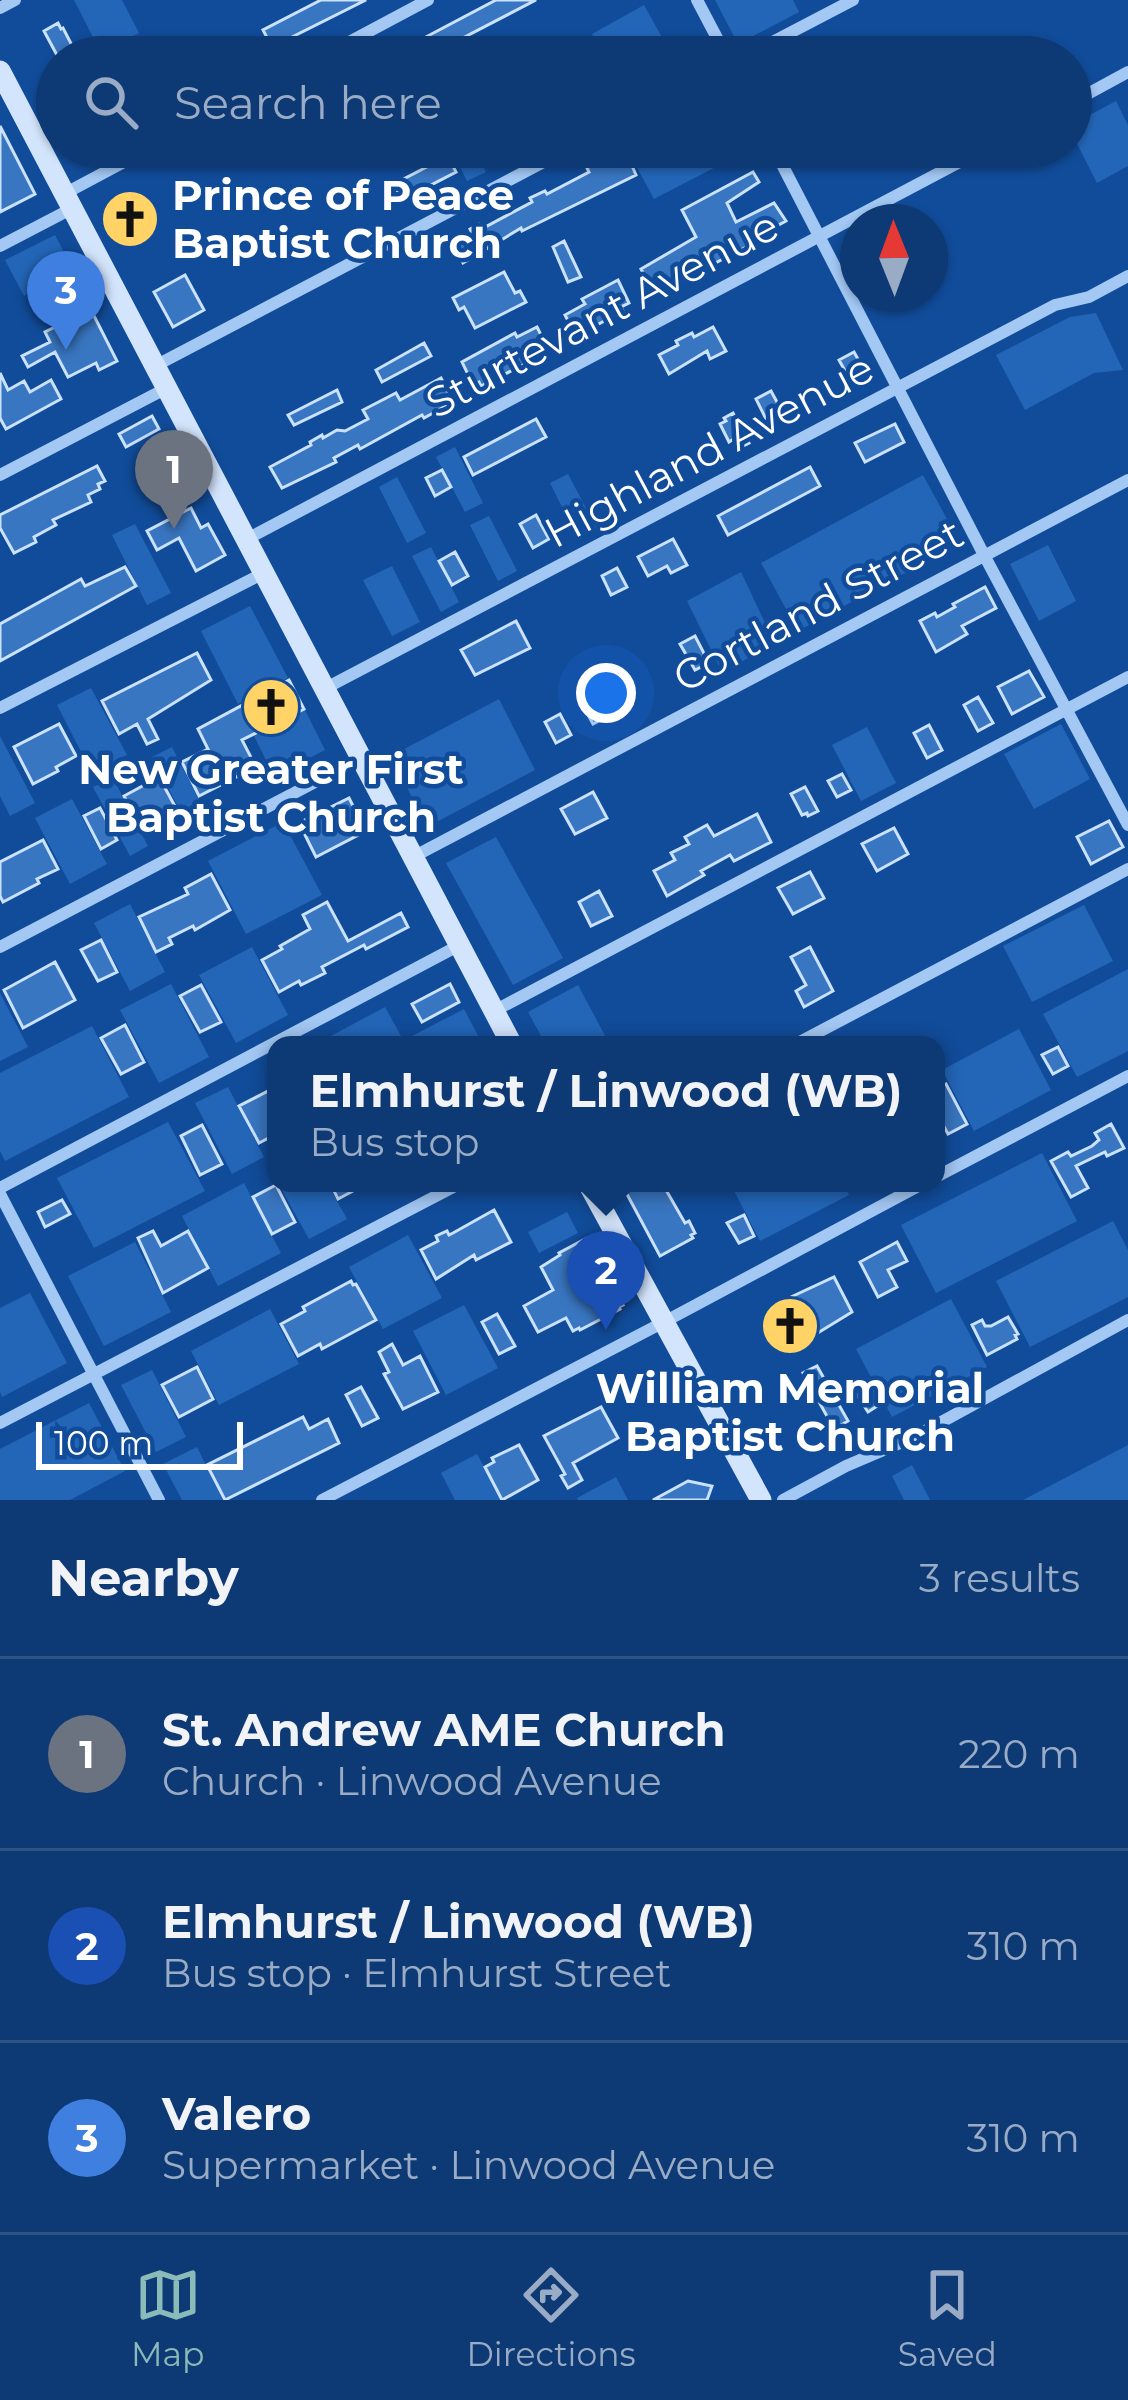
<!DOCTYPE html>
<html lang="en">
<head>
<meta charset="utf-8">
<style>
	:root { --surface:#0d3974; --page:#164079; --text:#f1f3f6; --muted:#9aacc5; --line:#2d5386; --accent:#8bbbb9 }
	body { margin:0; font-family:Montserrat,sans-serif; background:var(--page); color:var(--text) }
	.compass { position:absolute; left:840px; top:204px; width:108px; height:108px; border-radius:50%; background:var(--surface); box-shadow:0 3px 9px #0004; rotate:359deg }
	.scale { position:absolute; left:36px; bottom:30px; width:207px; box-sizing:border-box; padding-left:12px; border:6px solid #fff; border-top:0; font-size:33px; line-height:42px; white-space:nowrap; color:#fff; -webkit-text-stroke:9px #114c9a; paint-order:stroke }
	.you { position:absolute; left:606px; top:693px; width:42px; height:42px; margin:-30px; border:9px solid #fff; border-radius:50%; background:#1a73e8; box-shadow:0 0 0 18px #1a73e833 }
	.badge { display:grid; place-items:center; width:78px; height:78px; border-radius:50%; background:var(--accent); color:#fff; font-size:39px; font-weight:700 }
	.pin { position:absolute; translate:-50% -99px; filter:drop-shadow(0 3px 6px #0008) }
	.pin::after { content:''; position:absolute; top:63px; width:42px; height:36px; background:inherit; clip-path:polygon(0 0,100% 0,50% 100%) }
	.popup { position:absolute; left:267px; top:1036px; width:678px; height:156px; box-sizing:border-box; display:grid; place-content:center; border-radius:24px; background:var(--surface); filter:drop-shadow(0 3px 9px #0005); font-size:39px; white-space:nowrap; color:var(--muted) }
	.popup b { font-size:45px; color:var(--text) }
	.popup::after { content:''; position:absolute; left:50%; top:100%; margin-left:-24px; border:24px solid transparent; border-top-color:var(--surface) }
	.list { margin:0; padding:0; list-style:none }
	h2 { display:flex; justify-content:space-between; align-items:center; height:156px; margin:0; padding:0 48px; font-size:51px }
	h2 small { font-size:39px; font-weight:400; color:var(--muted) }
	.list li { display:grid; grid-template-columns:78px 1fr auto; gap:36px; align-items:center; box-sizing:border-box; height:192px; padding:0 48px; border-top:3px solid var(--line) }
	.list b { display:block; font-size:45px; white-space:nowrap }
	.list p { margin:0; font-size:39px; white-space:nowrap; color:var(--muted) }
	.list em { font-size:39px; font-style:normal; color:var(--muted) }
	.icon { flex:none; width:66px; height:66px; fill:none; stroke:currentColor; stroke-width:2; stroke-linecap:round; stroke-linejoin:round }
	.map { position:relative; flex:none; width:1128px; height:1500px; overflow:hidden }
	.search { position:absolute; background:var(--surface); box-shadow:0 3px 9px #0004; left:36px; right:36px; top:36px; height:132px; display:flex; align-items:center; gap:30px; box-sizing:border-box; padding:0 42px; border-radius:66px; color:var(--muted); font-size:45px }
	.sheet { height:732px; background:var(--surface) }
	nav { display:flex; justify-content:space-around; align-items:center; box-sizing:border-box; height:168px; border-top:3px solid var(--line); background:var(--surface); font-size:33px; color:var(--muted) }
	nav a { display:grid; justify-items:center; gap:6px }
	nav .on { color:var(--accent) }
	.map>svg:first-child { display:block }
</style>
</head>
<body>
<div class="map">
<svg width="1128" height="1500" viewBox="0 0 1128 1500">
	<rect width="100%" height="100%" fill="#114c9a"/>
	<path fill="#2366b8" d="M74 0H122L139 33 101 53Z
		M715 0H793L799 12 738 44Z
		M644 5 673 57H605L592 34Z
		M1116 101 1128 125V166L1097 183 1071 132V125Z
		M450 147H473L486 172 467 181Z
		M626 147H725L731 159 654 199Z
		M55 235 73 269 24 296 5 260Z
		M1096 313 1123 370 1094 373 1025 410 996 355 1070 317Z
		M455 447 483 503 465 512 436 457Z
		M568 474 597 529 578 539 550 483Z
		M923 475 960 543 798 631 761 563Z
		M397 477 426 533 407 543 379 487Z
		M489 516 517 571 498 581 470 525Z
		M135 524 171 593 147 605 112 535Z
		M1048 545 1076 601 1039 621 1010 564Z
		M431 547 459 602 441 612 412 556Z
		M392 566 420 622 392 636 363 580Z
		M741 572 775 644 722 672 687 601Z
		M250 606 288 678 238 704 201 631Z
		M91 688 127 755 92 773 57 705Z
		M499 699 535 770 427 827 391 756Z
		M305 710 325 750 274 776 254 736Z
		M1061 724 1090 779 1034 809 1004 754Z
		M867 727 896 783 861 801 832 745Z
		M0 736 35 803 10 816 0 796Z
		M172 747 207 816 188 826 152 757Z
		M113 778 148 846 130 856 93 787Z
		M72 799 107 864 70 884 35 818Z
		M283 822 322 895 246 934 208 861Z
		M496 837 563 958 513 985 446 863Z
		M130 904 165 972 130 991 94 923Z
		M1084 905 1113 961 1032 1002 1003 946Z
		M252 947 288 1015 236 1043 199 975Z
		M1128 969V1051L1077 1077 1043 1014Z
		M171 984 209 1057 159 1083 120 1010Z
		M578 985 610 1045H546L528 1012Z
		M0 993 28 1047 0 1061Z
		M385 1007 406 1045H314Z
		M464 1009 483 1045H417L412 1036Z
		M92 1026 129 1097 5 1161 0 1151V1073Z
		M1019 1029 1051 1090 974 1131 942 1070Z
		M228 1087 264 1157 232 1174 195 1103Z
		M168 1122 205 1191 94 1248 57 1178Z
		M1042 1153 1077 1221 936 1293 901 1225Z
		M244 1183 281 1253 218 1286 182 1216Z
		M278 1183H327L347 1219 309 1239Z
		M730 1183H843L849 1195 760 1241Z
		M567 1212 578 1233 539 1253 528 1232Z
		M1113 1221 1128 1250V1297L1030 1347 996 1281Z
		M408 1235 442 1298 383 1329 349 1267Z
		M135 1242 171 1312 104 1346 68 1276Z
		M30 1293 67 1363 2 1397 0 1392V1308Z
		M951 1299 987 1367 892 1417 856 1349Z
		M464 1305 498 1368 446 1395 413 1331Z
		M270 1309 299 1364 219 1405 191 1351Z
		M152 1370 186 1437 156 1452 121 1385Z
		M89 1403 125 1471 70 1500H0V1449Z
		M1128 1445V1500H1023Z
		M197 1447 223 1500H182L163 1464Z
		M477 1454 502 1500H455L441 1473Z
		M912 1465 930 1500H904L892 1476Z
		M616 1477 628 1500H578L577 1498Z"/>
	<path fill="#3976c1" stroke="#cbe2fe" stroke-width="3" d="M321 0H366L272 47 263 30Z
		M496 0H536L461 39 468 52 459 57H388Z
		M58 23 61 29 63 28 78 57H58L44 31Z
		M0 126 35 194 0 212Z
		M626 152 636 175 522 231 521 228 463 263 452 243 472 233 470 229 479 224 481 228 487 226 532 202 530 198 545 191 547 194 589 172 587 168 600 161 602 165Z
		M448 156 456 172 402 200 394 184Z
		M753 172 759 182 727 203 736 222 774 203 786 221 760 235 762 239 655 294 641 269 696 237 682 210Z
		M132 193 152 233 127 245 107 206Z
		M564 241 581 277 568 282 553 247Z
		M504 272 515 293 520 291 526 302 475 328 464 307 459 310 453 298Z
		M185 275 204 310 173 327 154 292Z
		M618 280 629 303 621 307 623 311 576 336 565 315 585 304 582 299Z
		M87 302 117 361 99 370 96 363 68 377 55 352 28 367 22 356 50 342 45 332 73 318 69 311Z
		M537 327 547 347 539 351 541 356 481 386 479 382 473 385 462 362 515 333 517 337Z
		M713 327 726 351 710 359 707 351 669 374 659 355 678 345 676 341 692 333 694 337Z
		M424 343 431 356 382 382 376 370Z
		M854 352 864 370 849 378 839 360Z
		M0 373 8 390 24 381 30 392 51 380 61 399 6 429 0 418Z
		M441 378 453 402 424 418 422 415 360 449 358 445 334 458 336 462 282 488 270 467 311 445 310 442 322 435 323 438 337 430 345 431 368 419 363 410 396 393 400 400Z
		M337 390 342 402 294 425 288 415Z
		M771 391 783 413 767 421 756 399Z
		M733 413 749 443 741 447 735 438 729 442 720 424 726 421 724 418Z
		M152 416 159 429 126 447 119 434Z
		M536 419 546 437 473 475 464 457Z
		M895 424 904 442 865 462 855 443Z
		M97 466 105 481 98 484 100 489 88 495 91 502 53 520 56 525 34 537 36 542 14 553 0 528V515Z
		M810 467 820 486 728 535 718 516Z
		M442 470 451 487 435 496 426 478Z
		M191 508 201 528 208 524 225 555 196 571 179 538 157 550 147 531Z
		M536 515 549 539 533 548 520 524Z
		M673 539 687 565 671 573 667 566 648 576 638 557Z
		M455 552 468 576 452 585 439 561Z
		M125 567 136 586 0 661V624L81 579 85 586Z
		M617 568 627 587 611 595 602 576Z
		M985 587 996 608 962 626 967 634 936 652 920 621 935 613 937 617 955 607 953 604Z
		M516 621 530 648 475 675 461 650Z
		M695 636 709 663 695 670 680 644Z
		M197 653 211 680 148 719 158 739 147 744 137 724 119 734 102 701Z
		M1029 671 1044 697 1012 714 998 687Z
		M289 680 304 709 242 740 256 767 199 796 182 762 208 749 198 729Z
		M619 683 630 704 593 724 581 702Z
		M978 697 993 723 978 731 964 705Z
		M560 714 571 735 556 743 545 722Z
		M59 724 76 756 56 767 58 771 33 784 14 747Z
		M929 725 942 750 927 758 914 733Z
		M842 774 851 790 837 797 828 781Z
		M159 777 177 810 141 829 124 796Z
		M805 787 818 811 808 816 807 813 802 815 791 794Z
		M593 792 607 818 575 834 561 809Z
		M349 798 366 831 316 857 299 823Z
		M100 808 117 840 101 849 84 816Z
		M757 814 771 842 734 861 730 855 701 871 704 875 667 896 654 871 675 860 671 853 689 844 685 837 707 825 714 836Z
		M1109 821 1123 847 1091 864 1077 837Z
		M894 828 908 854 877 871 862 844Z
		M43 840 58 869 37 879 39 883 3 902 0 896V862Z
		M810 872 824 898 793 914 778 888Z
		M211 874 230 910 195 930 193 926 169 938 172 944 156 952 139 917 188 894 185 888Z
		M599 891 612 916 591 926 579 902Z
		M327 902 348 941 401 913 408 927 366 949 364 945 322 967 325 973 301 985 299 981 279 992 262 960 282 949 280 946 310 929 303 915Z
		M101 940 117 972 98 981 81 950Z
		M810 947 833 991 804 1007 796 991 806 985 791 957Z
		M55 962 75 1000 23 1028 4 990Z
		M450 984 459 1002 422 1022 412 1004Z
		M201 985 221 1022 200 1032 180 996Z
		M125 1025 144 1062 121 1074 101 1038Z
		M1058 1047 1068 1066 1053 1074 1042 1055Z
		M946 1084 967 1124 948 1134 936 1112V1089Z
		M276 1087V1134L259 1143 239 1106Z
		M1111 1124 1124 1148 1107 1156 1105 1152 1076 1166 1088 1188 1071 1197 1051 1161 1068 1152 1071 1156 1092 1146 1099 1140 1095 1133Z
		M202 1125 222 1164 200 1175 181 1136Z
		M330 1183H368L338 1199Z
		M621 1183H662L685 1223 689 1221 695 1233 691 1235 693 1238 660 1256Z
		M276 1185 295 1222 272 1234 253 1197Z
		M62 1200 70 1214 45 1227 38 1212Z
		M494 1210 511 1242 476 1260 474 1255 436 1279 421 1250 438 1241 436 1236 447 1231 449 1235 453 1233Z
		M744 1215 754 1236 739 1243 727 1223Z
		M153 1231 161 1246 188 1231 208 1268 163 1293 138 1238Z
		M587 1238 623 1299 621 1301 623 1305 619 1307 620 1309 580 1330 579 1328 573 1331 566 1318 538 1332 524 1306 553 1290 541 1267 560 1255 559 1253Z
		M897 1242 907 1261 888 1270 897 1287 878 1297 860 1262Z
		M834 1277 852 1312 790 1350 770 1314 794 1301 791 1297Z
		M351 1281 353 1285 356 1284 376 1320 322 1349 320 1344 298 1356 281 1324 305 1311 303 1307Z
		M497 1314 515 1346 499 1354 482 1322Z
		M1008 1317 1018 1334 1015 1335 1017 1339 987 1355 972 1325 982 1320 985 1326H991Z
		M392 1344 403 1365 420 1356 438 1392 403 1409 384 1374 389 1372 379 1352Z
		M817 1366 848 1421 834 1429 803 1373Z
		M197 1367 213 1399 179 1417 162 1385Z
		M872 1386 882 1403 868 1412 857 1395Z
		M361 1387 378 1418 362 1426 346 1395Z
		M601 1407 618 1438 573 1463 582 1480 568 1488 561 1476 565 1474 544 1436Z
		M303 1417 309 1429 328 1419 339 1443 225 1500 207 1465Z
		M519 1445 538 1480 502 1500 485 1467 494 1462 492 1458Z
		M688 1481 712 1486 707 1500H653Z"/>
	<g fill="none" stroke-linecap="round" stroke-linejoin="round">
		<path stroke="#a3c8f4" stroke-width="12" d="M697 0 727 57
			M0 8 15 0
			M321 57 428 0
			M744 57 853 0
			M1071 103 1128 72
			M773 147 984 555 1128 825
			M64 194 152 147
			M0 246 71 209
			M155 366 572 147
			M0 475 165 389
			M247 539 988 147
			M324 689 1055 305 1089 297 1128 276
			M0 708 264 573
			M413 857 1128 480
			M0 947 361 758
			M494 1011 1128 677
			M794 1045 1128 869
			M936 1177 1128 1076
			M0 1188 458 946
			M0 1194 159 1500
			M0 1423 461 1183
			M322 1500 664 1322 924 1183
			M783 1500 846 1466 914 1437 1128 1320"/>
		<path stroke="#d3e5fd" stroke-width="21" d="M0 71 512 1045
			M588 1183 761 1500"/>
	</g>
	<defs>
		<symbol id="church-disc" viewBox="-11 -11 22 22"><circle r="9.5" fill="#ffd366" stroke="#114c9a"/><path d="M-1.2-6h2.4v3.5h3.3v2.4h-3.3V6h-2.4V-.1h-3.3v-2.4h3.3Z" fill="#111"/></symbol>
	</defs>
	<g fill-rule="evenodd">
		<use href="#church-disc" x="97" y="186" width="66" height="66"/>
		<use href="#church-disc" x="238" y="674" width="66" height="66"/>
		<use href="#church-disc" x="757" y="1293" width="66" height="66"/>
	</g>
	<g text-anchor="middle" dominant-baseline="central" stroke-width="9" stroke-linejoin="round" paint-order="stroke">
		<g font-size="42" font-weight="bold" fill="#fff" stroke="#114c9a">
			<text x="172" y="195" text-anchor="start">Prince of Peace<tspan x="172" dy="48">Baptist Church</tspan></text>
			<text x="271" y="769">New Greater First<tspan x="271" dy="48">Baptist Church</tspan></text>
			<text x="790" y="1388">William Memorial<tspan x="790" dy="48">Baptist Church</tspan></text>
		</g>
		<g font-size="42" fill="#fff" stroke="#114c9a">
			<text transform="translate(602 314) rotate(-28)">Sturtevant Avenue</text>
			<text transform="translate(709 450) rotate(-28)">Highland Avenue</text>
			<text transform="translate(818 605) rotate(-28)">Cortland Street</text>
		</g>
	</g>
</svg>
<svg class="compass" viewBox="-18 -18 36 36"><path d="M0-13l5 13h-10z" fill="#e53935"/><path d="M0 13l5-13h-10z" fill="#9aacc5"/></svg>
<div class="scale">100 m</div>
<div class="you"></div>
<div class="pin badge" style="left:174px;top:529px;background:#6b7280">1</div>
<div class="pin badge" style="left:606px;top:1330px;background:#1a4fb4">2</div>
<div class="popup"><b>Elmhurst / Linwood (WB)</b>Bus stop</div>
<div class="pin badge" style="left:66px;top:350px;background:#3f7fe0">3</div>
<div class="search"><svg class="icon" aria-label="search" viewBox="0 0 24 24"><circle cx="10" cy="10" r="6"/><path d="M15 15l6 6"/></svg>Search here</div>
</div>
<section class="sheet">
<h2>Nearby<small>3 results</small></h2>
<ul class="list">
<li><span class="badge" style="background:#6b7280">1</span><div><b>St. Andrew AME Church</b><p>Church · Linwood Avenue</p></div><em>220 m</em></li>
<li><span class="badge" style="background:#1a4fb4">2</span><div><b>Elmhurst / Linwood (WB)</b><p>Bus stop · Elmhurst Street</p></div><em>310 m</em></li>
<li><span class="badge" style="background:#3f7fe0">3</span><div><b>Valero</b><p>Supermarket · Linwood Avenue</p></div><em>310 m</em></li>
</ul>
</section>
<nav>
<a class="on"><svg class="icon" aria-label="map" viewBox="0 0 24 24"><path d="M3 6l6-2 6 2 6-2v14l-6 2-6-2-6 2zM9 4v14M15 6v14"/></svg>Map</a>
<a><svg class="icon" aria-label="directions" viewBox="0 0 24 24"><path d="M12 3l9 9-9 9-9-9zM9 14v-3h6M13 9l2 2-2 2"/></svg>Directions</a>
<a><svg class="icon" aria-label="saved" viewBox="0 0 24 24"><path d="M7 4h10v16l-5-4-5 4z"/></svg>Saved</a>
</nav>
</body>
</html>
